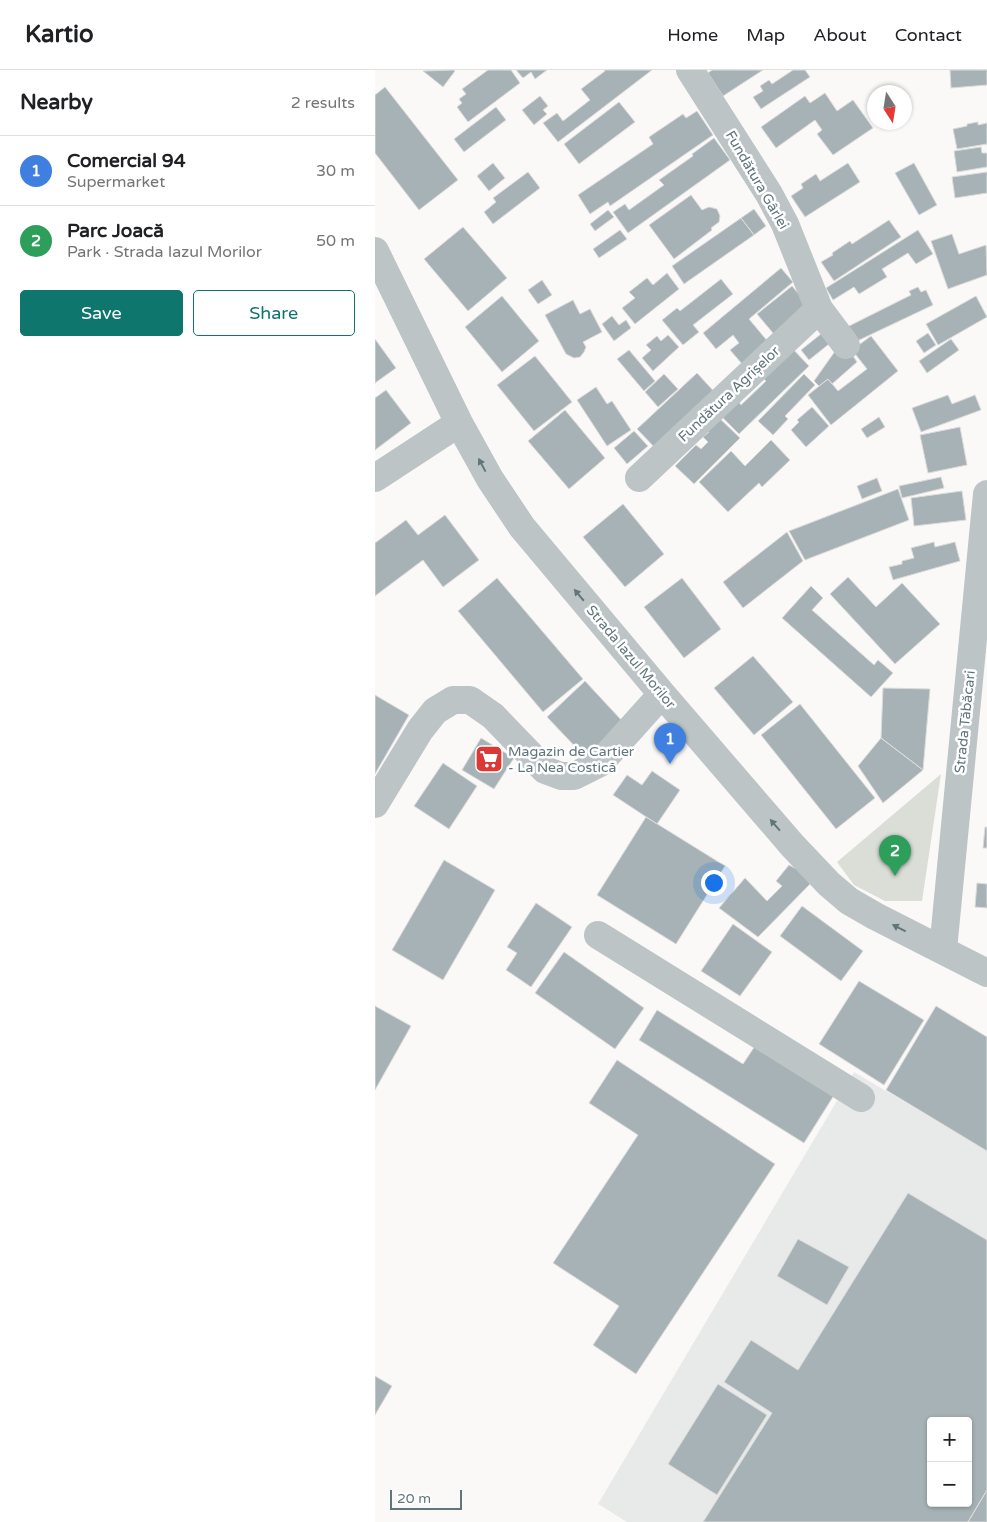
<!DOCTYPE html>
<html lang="en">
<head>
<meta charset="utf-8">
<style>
	:root { --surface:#fff; --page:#f6f6f6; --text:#202124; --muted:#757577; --line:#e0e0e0; --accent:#0f766e }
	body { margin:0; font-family:"Varela Round",sans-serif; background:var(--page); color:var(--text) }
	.controls { position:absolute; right:15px; bottom:15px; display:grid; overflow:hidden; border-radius:5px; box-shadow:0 1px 4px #0004 }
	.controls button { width:45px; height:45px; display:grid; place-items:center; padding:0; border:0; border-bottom:1px solid var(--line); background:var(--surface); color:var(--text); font:25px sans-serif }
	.compass { position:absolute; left:492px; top:15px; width:45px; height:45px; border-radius:50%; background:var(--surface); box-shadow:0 1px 4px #0004; rotate:168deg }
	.scale { position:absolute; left:15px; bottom:12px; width:72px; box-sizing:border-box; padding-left:5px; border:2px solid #61767b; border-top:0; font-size:14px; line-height:18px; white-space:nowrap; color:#61767b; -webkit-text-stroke:4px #fff; paint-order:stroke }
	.you { position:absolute; left:338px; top:812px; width:18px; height:18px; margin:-12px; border:4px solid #fff; border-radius:50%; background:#1a73e8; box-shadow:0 0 0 8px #1a73e833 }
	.badge { display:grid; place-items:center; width:32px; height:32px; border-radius:50%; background:var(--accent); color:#fff; font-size:16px; font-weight:700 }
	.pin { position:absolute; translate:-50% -41px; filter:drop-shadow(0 1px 2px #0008) }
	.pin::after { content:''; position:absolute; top:26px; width:18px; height:15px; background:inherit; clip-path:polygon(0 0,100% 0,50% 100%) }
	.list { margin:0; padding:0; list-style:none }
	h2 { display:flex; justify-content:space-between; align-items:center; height:65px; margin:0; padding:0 20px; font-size:21px }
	h2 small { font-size:16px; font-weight:400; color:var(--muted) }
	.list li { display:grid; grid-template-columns:32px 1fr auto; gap:15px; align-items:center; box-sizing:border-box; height:70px; padding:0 20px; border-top:1px solid var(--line) }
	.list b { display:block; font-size:19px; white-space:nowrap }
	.list p { margin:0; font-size:16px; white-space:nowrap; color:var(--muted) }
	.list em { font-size:16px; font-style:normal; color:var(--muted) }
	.actions { display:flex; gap:10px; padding:15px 20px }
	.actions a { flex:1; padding:11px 0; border:1px solid var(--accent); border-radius:5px; text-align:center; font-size:18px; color:var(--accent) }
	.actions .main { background:var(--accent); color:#fff }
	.map { position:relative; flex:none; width:612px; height:1452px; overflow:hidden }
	header { display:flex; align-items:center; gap:30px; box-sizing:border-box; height:70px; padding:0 25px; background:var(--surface); border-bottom:1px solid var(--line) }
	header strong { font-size:24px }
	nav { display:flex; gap:28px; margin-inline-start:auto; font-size:18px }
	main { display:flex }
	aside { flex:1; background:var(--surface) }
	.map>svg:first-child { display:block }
</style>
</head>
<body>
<header>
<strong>Kartio</strong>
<nav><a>Home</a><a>Map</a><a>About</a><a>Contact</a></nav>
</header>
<main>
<aside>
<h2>Nearby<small>2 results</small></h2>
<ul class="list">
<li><span class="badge" style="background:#3f7fe0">1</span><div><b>Comercial 94</b><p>Supermarket</p></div><em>30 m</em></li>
<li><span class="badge" style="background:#2e9e5b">2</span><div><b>Parc Joacă</b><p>Park · Strada Iazul Morilor</p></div><em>50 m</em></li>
</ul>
<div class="actions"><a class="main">Save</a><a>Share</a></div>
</aside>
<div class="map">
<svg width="612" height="1452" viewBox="0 0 612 1452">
	<rect width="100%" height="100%" fill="#faf9f8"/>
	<path fill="#e8e9e9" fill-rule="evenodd" d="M479 1002 612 1081V1452H252L223 1434ZM556 1351H593V1433H556Z"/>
	<path fill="#dbded7" d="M566 704 547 831H510L479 815 462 792Z"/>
	<path fill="#a6b2b5" stroke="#dcdbda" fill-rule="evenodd" d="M79 0 80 1 68 17 48 1Z
		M113 0H136L145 13 93 52 82 37 87 33 84 29 91 24 87 19Z
		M141 0H172L160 9 156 2 148 8Z
		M229 0H277L183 72 168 53 182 43 188 51 215 30 206 19 230 1Z
		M337 0H388L348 26 333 3Z
		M418 0H430L435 7 386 39 378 27 388 21 385 16 394 10 397 14Z
		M575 0H612V15L576 18Z
		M10 17 83 110 44 140 0 83V25Z
		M450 23 462 41 478 30 498 58 458 85 442 64 447 60 440 50 401 78 386 57 430 26 435 33Z
		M165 26 173 36 168 40 172 44 159 55 147 40Z
		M244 32 260 52 204 94 189 74Z
		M121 37 131 50 89 82 79 69Z
		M322 41 338 65 235 136 233 132 215 144 203 125 278 74 274 67 308 44 311 48Z
		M603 52V55L612 53V74L582 79 578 59 592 56V54Z
		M339 68 355 90 253 163 238 142 250 134 254 140 289 115 284 110 318 86 317 84Z
		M606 77 607 83H612V97L582 102 579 81Z
		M118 93 130 108 114 121 102 106Z
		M473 93 485 112 430 147 416 126 428 118 426 114 441 104 445 111Z
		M539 93 562 135 544 145 520 103Z
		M153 102 165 118 118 154 109 142 121 132 118 128Z
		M612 102V123L580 128 577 107Z
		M316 125 327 140 334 137 342 139 345 146 344 152 336 158 337 160 299 189 274 155Z
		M379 139 391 156 379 165 366 148Z
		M233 140 239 147 220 161 215 154Z
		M366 148 379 165 309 214 297 196Z
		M514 150 526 167 459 211 446 192 458 185 457 183 475 171 477 174Z
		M88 157 132 208 93 241 49 189Z
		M245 160 252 169 224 188 218 179Z
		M543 160 558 184 541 194 533 183 507 199 512 207 484 224 479 217 458 230 451 218Z
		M577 164 584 184 611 175 612 205 573 219 556 171Z
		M406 198 418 212 374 249 394 273 368 295 355 280 364 273 358 265 341 279 328 263Z
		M292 203 304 219 260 254 247 238 260 228 254 222 272 208 278 215Z
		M346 209 358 224 318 255 324 262 308 275 287 250 302 238 305 241Z
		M167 210 177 225 163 234 153 220Z
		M417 216 438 241 403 269 382 244Z
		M543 217 546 222 551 220 558 235 480 272 472 257 536 225 534 221Z
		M127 226 164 271 127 302 90 257Z
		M601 226 612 247 563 275 551 254Z
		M198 230 205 244 215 239 227 262 208 272 211 277 209 282 205 287 199 288 191 284 170 245Z
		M237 246 244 255 251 250 256 258 239 271 227 254Z
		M451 260 459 270 434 290 426 280Z
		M553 263 561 275 549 283 541 271Z
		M293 265 304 277 278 301 267 288 276 280 271 275 282 266 286 271Z
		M496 266 523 301 456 355 433 325 453 309 463 321 492 299 477 280Z
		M0 269 21 298 0 313Z
		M576 269 584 280 552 303 544 291Z
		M414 275 434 296 364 364 340 340 364 332 366 335 391 311 384 304Z
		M463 277 474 280 482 292 457 314 453 309 444 316 439 311Z
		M254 280 280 311 269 321 242 289Z
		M160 286 197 332 159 361 122 315Z
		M322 303 343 326 283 381 262 359Z
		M289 304 303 319 283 337 270 322Z
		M429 304 440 315 410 346 413 349 398 365 383 351Z
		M221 317 232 334 237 331 256 360 232 376 202 330Z
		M11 320 36 353 0 380V328Z
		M573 325 577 334 600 325 606 340 546 362 537 338Z
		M437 337 454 356 431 377 416 360 424 352 422 350Z
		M190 340 230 388 194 419 153 371Z
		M338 342 365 368 319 414 300 396 321 375 326 379 333 372 328 367 334 362 326 354Z
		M504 347 510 357 492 368 486 359Z
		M585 357 592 395 553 403 545 365Z
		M259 361 273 376 252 394 239 378Z
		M396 370 415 390 387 417 384 413 353 442 324 412 356 381 370 396Z
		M566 407 569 418 527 428 524 416Z
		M502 408 507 421 487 429 482 416Z
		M523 419 534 450 430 490 414 461Z
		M587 421 591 450 539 456 536 428Z
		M248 434 289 484 250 517 208 467Z
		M70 445 104 490 68 517 48 490 0 526V473L31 450 43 465Z
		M412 462 428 491 368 538 348 512Z
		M559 472 560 477 580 472 585 491 518 510 514 497 527 494V491L539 488 536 478Z
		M473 507 501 537 527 513 565 554 520 594 455 524Z
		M122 508 208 609 168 642 83 541Z
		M307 508 346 559 309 588 269 537Z
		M436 516 448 528 437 540 499 595 503 590 518 603 496 627 407 548Z
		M378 586 418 632 379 665 339 618Z
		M210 611 249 653 211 688 172 647Z
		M508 618 555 619 548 700 506 668Z
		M0 625 34 645 0 704Z
		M425 634 500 728 461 759 386 665Z
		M106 668 139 688 119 719 87 700Z
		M506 668 548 700 508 733 483 696Z
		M68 693 102 716 74 759 39 736Z
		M277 701 305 720 282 754 238 725 252 705 267 715Z
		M271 747 350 796 301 874 222 825Z
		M610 757H612V778H608Z
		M69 790 120 820 68 910 17 880Z
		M414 795 440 809 383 867 344 838 370 808 392 831 407 816 401 811Z
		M602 813 612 814V838L600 837Z
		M161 833 197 857 156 917 131 900 142 883 132 877Z
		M427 836 488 881 466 911 405 866Z
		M358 854 397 882 365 926 326 901Z
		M189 882 269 938 240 979 160 923Z
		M484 911 549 950 509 1015 444 974Z
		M0 936 36 956 0 1020Z
		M561 936 612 967V1081L511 1020Z
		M282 940 368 994 382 973 461 1022 429 1073 264 970Z
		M242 990 400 1094 261 1304 218 1275 244 1236 178 1193 263 1065 214 1033Z
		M533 1123 612 1170V1420L593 1452H328L397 1343 349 1312 376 1270 423 1300ZM556 1351H593V1433H556Z
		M423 1169 474 1197 452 1235 402 1206Z
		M0 1306 17 1316 0 1345Z
		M343 1314 392 1345 342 1425 293 1394Z
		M612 1420V1452H593Z"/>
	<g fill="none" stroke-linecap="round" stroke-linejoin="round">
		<path stroke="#bcc4c6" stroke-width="28" d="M315 0 394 124 410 154 444 239 471 275
			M0 181 84 353 115 409 147 457 287 624 417 775 454 814 474 831 500 846 612 903
			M0 408 84 353
			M264 408 444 239
			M0 734 45 660 60 641 78 630H95L118 646 170 700 186 706H199L225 693 287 624
			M223 865 486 1028
			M568 880 612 424"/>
	</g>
	<defs><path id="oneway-solid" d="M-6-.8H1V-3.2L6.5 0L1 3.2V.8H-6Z" transform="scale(1.25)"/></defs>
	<g fill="#61767b">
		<use href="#oneway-solid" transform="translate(107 395) rotate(-118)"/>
		<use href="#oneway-solid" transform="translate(204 525) rotate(-130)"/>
		<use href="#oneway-solid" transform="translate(400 755) rotate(-131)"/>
		<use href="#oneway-solid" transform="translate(524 858) rotate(-153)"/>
	</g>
	<defs>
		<symbol id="supermarket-square" viewBox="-11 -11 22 22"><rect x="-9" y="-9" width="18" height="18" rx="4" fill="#dc3936" stroke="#fff"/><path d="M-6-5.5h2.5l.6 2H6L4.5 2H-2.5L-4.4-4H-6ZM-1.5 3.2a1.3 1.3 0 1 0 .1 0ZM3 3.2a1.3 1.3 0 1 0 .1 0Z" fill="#fff"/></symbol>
	</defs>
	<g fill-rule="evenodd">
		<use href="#supermarket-square" x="98" y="673" width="32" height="32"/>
	</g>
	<g text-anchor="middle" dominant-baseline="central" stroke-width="5" stroke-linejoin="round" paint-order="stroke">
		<g font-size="14" fill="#61767b" stroke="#fff">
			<text transform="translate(382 110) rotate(60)">Fundătura Gârlei</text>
			<text transform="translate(354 324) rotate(-43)">Fundătura Agrișelor</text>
			<text transform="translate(256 587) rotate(50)">Strada Iazul Morilor</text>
			<text transform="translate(590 652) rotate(-84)">Strada Tăbăcari</text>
		</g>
		<g font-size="14" fill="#61767b" stroke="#fff" text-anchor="start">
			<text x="133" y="681">Magazin de Cartier<tspan x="133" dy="16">- La Nea Costică</tspan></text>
		</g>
	</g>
</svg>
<div class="controls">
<button>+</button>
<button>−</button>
</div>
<svg class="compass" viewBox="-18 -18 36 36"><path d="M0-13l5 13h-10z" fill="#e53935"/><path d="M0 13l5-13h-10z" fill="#757577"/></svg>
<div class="scale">20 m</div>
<div class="you"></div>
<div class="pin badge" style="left:295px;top:694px;background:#3f7fe0">1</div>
<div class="pin badge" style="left:520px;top:806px;background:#2e9e5b">2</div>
</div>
</main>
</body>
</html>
